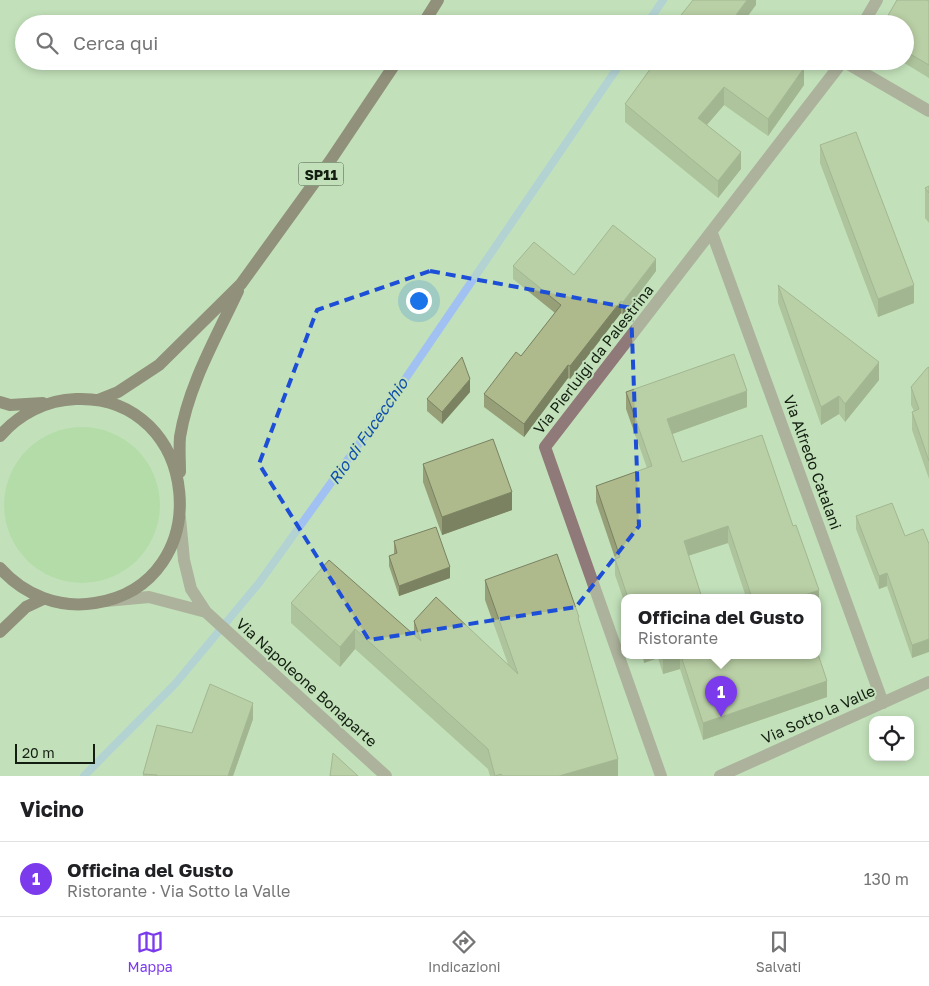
<!DOCTYPE html>
<html lang="it">
<head>
<meta charset="utf-8">
<style>
	:root { --surface:#fff; --page:#f6f6f6; --text:#202124; --muted:#757577; --line:#e0e0e0; --accent:#7c3aed }
	body { margin:0; font-family:"Golos Text",sans-serif; background:var(--page); color:var(--text) }
	.controls { position:absolute; right:15px; bottom:15px; display:grid; overflow:hidden; border-radius:10px; box-shadow:0 2px 8px #0003 }
	.controls button { width:45px; height:45px; display:grid; place-items:center; padding:0; border:0; border-bottom:1px solid var(--line); background:var(--surface); color:var(--text); font:25px sans-serif }
	.scale { position:absolute; left:15px; bottom:12px; width:80px; box-sizing:border-box; padding-left:5px; border:2px solid #131e10; border-top:0; font-size:14px; line-height:18px; white-space:nowrap; color:#131e10; -webkit-text-stroke:4px #c2e1ba; paint-order:stroke }
	.you { position:absolute; left:418px; top:300px; width:18px; height:18px; margin:-12px; border:4px solid #fff; border-radius:50%; background:#1a73e8; box-shadow:0 0 0 8px #1a73e833 }
	.badge { display:grid; place-items:center; width:32px; height:32px; border-radius:50%; background:var(--accent); color:#fff; font-size:16px; font-weight:700 }
	.pin { position:absolute; translate:-50% -41px; filter:drop-shadow(0 1px 2px #0008) }
	.pin::after { content:''; position:absolute; top:26px; width:18px; height:15px; background:inherit; clip-path:polygon(0 0,100% 0,50% 100%) }
	.popup { position:absolute; left:621px; top:594px; width:200px; height:65px; box-sizing:border-box; display:grid; place-content:center; border-radius:10px; background:var(--surface); filter:drop-shadow(0 1px 4px #0005); font-size:16px; white-space:nowrap; color:var(--muted) }
	.popup b { font-size:19px; color:var(--text) }
	.popup::after { content:''; position:absolute; left:50%; top:100%; margin-left:-10px; border:10px solid transparent; border-top-color:var(--surface) }
	.list { margin:0; padding:0; list-style:none }
	h2 { display:flex; justify-content:space-between; align-items:center; height:65px; margin:0; padding:0 20px; font-size:21px }
	h2 small { font-size:16px; font-weight:400; color:var(--muted) }
	.list li { display:grid; grid-template-columns:32px 1fr auto; gap:15px; align-items:center; box-sizing:border-box; height:75px; padding:0 20px; border-top:1px solid var(--line) }
	.list b { display:block; font-size:19px; white-space:nowrap }
	.list p { margin:0; font-size:16px; white-space:nowrap; color:var(--muted) }
	.list em { font-size:16px; font-style:normal; color:var(--muted) }
	.icon { flex:none; width:28px; height:28px; fill:none; stroke:currentColor; stroke-width:2; stroke-linecap:round; stroke-linejoin:round }
	.map { position:relative; flex:none; width:929px; height:776px; overflow:hidden }
	.search { position:absolute; background:var(--surface); box-shadow:0 2px 8px #0003; left:15px; right:15px; top:15px; height:55px; display:flex; align-items:center; gap:12px; box-sizing:border-box; padding:0 18px; border-radius:28px; color:var(--muted); font-size:19px }
	.sheet { height:140px; background:var(--surface) }
	nav { display:flex; justify-content:space-around; align-items:center; box-sizing:border-box; height:70px; border-top:1px solid var(--line); background:var(--surface); font-size:14px; color:var(--muted) }
	nav a { display:grid; justify-items:center; gap:2px }
	nav .on { color:var(--accent) }
	.map>svg:first-child { display:block }
</style>
</head>
<body>
<div class="map">
<svg width="929" height="776" viewBox="0 0 929 776">
	<rect width="100%" height="100%" fill="#c2e1ba"/>
	<path fill="#a3d596" d="M4 505a78 78 0 1 1 156 0a78 78 0 1 1-156 0Z"/>
	<g fill="none" stroke-linecap="round" stroke-linejoin="round">
		<path stroke="#a1c1f2" stroke-width="8" d="M647 24 663 0
			M84 776 175 684 259 583 397 391 622 61"/>
		<path stroke="#907979" stroke-width="12" d="M863 24 877 0
			M843 61 929 111
			M712 233 883 703
			M180 518 184 560 191 589 206 612 386 776
			M106 601 149 597 206 612
			M661 776 545 447 843 61
			M720 776 929 682"/>
		<path stroke="#522e2f" stroke-width="12" d="M423 24 438 0
			M98 400 118 392 159 365 241 284 330 161 397 61
			M0 402 10 405 43 403
			M0 436C19 414 46 400 76 399 201 394 220 584 95 603 59 609 24 595 0 568
			M180 472C180 461 179 449 180 437 188 386 216 338 238 291
			M0 632 26 607 43 599"/>
	</g>
	<path fill="#969f78" d="M929 1V78L901 61H905V24Z
		M653 61H794L804 85 768 136 724 105 707 125 741 169 718 198 625 122V104L653 66Z
		M820 145 914 303 878 317 820 163Z
		M929 186V223L925 218V188Z
		M513 266 574 275 656 271 623 315 621 313 570 379 568 378 524 437 484 407V394L521 356 555 313 513 279Z
		M778 285 879 380 845 422 839 414 821 425 778 303Z
		M929 367V479L912 430V412L914 411 911 405V387Z
		M470 392 442 424 427 411V399Z
		M626 392 747 407 672 434 682 462 819 607 746 597 728 543 688 556 702 598H625V604L615 575V558L596 502V486L647 468 626 409Z
		M423 464 512 510 442 535 423 482Z
		M856 516 905 536 929 544 912 658 887 586 879 589 856 529Z
		M394 541 450 578 399 596 389 566V556L394 554Z
		M485 580 579 623 618 776H490L488 769 355 649 340 667 291 623V603L414 635V621L508 664 485 600Z
		M642 656H817L827 697 703 740 680 669 663 674 658 658 644 663Z
		M253 719 233 776H143V774L192 733Z"/>
	<path fill="#7a8262" d="M747 0H756V5L742 24 736 15Z
		M804 68V85L768 136V119Z
		M724 87V105L698 135V118Z
		M741 152V169L718 198V181Z
		M656 259V271L623 315V302Z
		M914 285V303L878 317V299Z
		M621 301V313L570 379V366Z
		M879 362V380L845 422V404Z
		M568 365V378L524 437V424Z
		M470 379V392L442 424V412Z
		M747 391V407L667 436V419Z
		M839 396V414L821 425V407Z
		M512 492V510L442 535V517Z
		M728 526V543L684 557V541Z
		M450 567V578L399 596V586Z
		M887 573V586L879 589V576Z
		M819 590V607H817V598H799V597Z
		M355 629V649L340 667V647Z
		M929 639V652L912 658V645Z
		M644 656H658V658L644 663Z
		M670 656H680V669L663 674V658Z
		M827 681V697L703 740V723Z
		M253 703V719L233 776H228Z
		M618 759V776H559Z"/>
	<path fill="#aeb98c" stroke="#7a8262" d="M693 0H747L736 15 743 24H674Z
		M897 0H927L929 1V65L905 51V24H883Z
		M656 61H794L804 68 768 119 724 87 698 118 741 152 718 181 625 104Z
		M856 132 914 285 878 299 820 145Z
		M929 186V193L925 188Z
		M613 225 656 259 623 302 621 301 570 366 568 365 524 424 484 394 516 352 521 356 561 305 513 266 534 242 574 275Z
		M778 285 879 362 845 404 839 396 821 407Z
		M734 354 747 391 667 419 682 462 762 435 793 526 796 525 819 590 799 597 800 598H743L751 595 728 526 684 541 702 598H628L615 559 620 557 596 486 652 466 626 392Z
		M462 357 470 379 442 412 427 399Z
		M929 367V461L912 412 919 409 911 387 927 368Z
		M493 439 512 492 442 517 423 464Z
		M892 503 905 536 923 529 929 544V639L912 645 887 573 879 576 856 516Z
		M436 527 450 567 399 586 389 556 397 553 394 541Z
		M557 554 579 617 578 618 618 759 559 776H502L501 774 495 776 488 749 355 629 340 647 291 603 329 560 421 641 414 621 436 597 518 674 485 580Z
		M817 651 827 681 703 723 681 656H817Z
		M662 656H670L663 658Z
		M210 684 253 703 228 776H157V775L143 774 157 725 192 733Z
		M333 753 358 776H330Z"/>
	<path d="M0 0H929V776H0ZM430 271 631 308 639 526 576 607 369 640 259 464 317 310Z" fill="#c2e1ba" fill-opacity=".55" fill-rule="evenodd"/>
	<path fill="none" stroke="#1d4ed8" stroke-width="4" stroke-dasharray="10 6" stroke-linejoin="round" d="M430 271 631 308 639 526 576 607 369 640 259 464 317 310Z"/>
	<g text-anchor="middle" dominant-baseline="central" stroke-width="4" stroke-linejoin="round" paint-order="stroke">
		<rect fill="#c2e1ba" stroke="#485843" stroke-width="1" x="298.5" y="162.5" width="45" height="23" rx="4"/>
		<g font-size="14" font-weight="bold" fill="#131e10">
			<text x="321" y="174">SP11</text>
		</g>
		<g font-size="15" fill="#131e10" stroke="#c2e1ba">
			<text transform="translate(593 359) rotate(-52)">Via Pierluigi da Palestrina</text>
			<text transform="translate(813 462) rotate(70)">Via Alfredo Catalani</text>
			<text transform="translate(307 682) rotate(42)">Via Napoleone Bonaparte</text>
			<text transform="translate(818 714) rotate(-24)">Via Sotto la Valle</text>
		</g>
		<g font-size="16" font-style="italic" fill="#104fac" stroke="#c2e1ba">
			<text transform="translate(368 431) rotate(-55)">Rio di Fucecchio</text>
		</g>
	</g>
</svg>
<div class="controls">
<button><svg class="icon" aria-label="locate" viewBox="0 0 24 24"><circle cx="12" cy="12" r="6"/><path d="M12 2v4M12 18v4M2 12h4M18 12h4"/></svg></button>
</div>
<div class="scale">20 m</div>
<div class="you"></div>
<div class="pin badge" style="left:721px;top:717px">1</div>
<div class="popup"><b>Officina del Gusto</b>Ristorante</div>
<div class="search"><svg class="icon" aria-label="search" viewBox="0 0 24 24"><circle cx="10" cy="10" r="6"/><path d="M15 15l6 6"/></svg>Cerca qui</div>
</div>
<section class="sheet">
<h2>Vicino<small></small></h2>
<ul class="list">
<li><span class="badge">1</span><div><b>Officina del Gusto</b><p>Ristorante · Via Sotto la Valle</p></div><em>130 m</em></li>
</ul>
</section>
<nav>
<a class="on"><svg class="icon" aria-label="map" viewBox="0 0 24 24"><path d="M3 6l6-2 6 2 6-2v14l-6 2-6-2-6 2zM9 4v14M15 6v14"/></svg>Mappa</a>
<a><svg class="icon" aria-label="directions" viewBox="0 0 24 24"><path d="M12 3l9 9-9 9-9-9zM9 14v-3h6M13 9l2 2-2 2"/></svg>Indicazioni</a>
<a><svg class="icon" aria-label="saved" viewBox="0 0 24 24"><path d="M7 4h10v16l-5-4-5 4z"/></svg>Salvati</a>
</nav>
</body>
</html>
